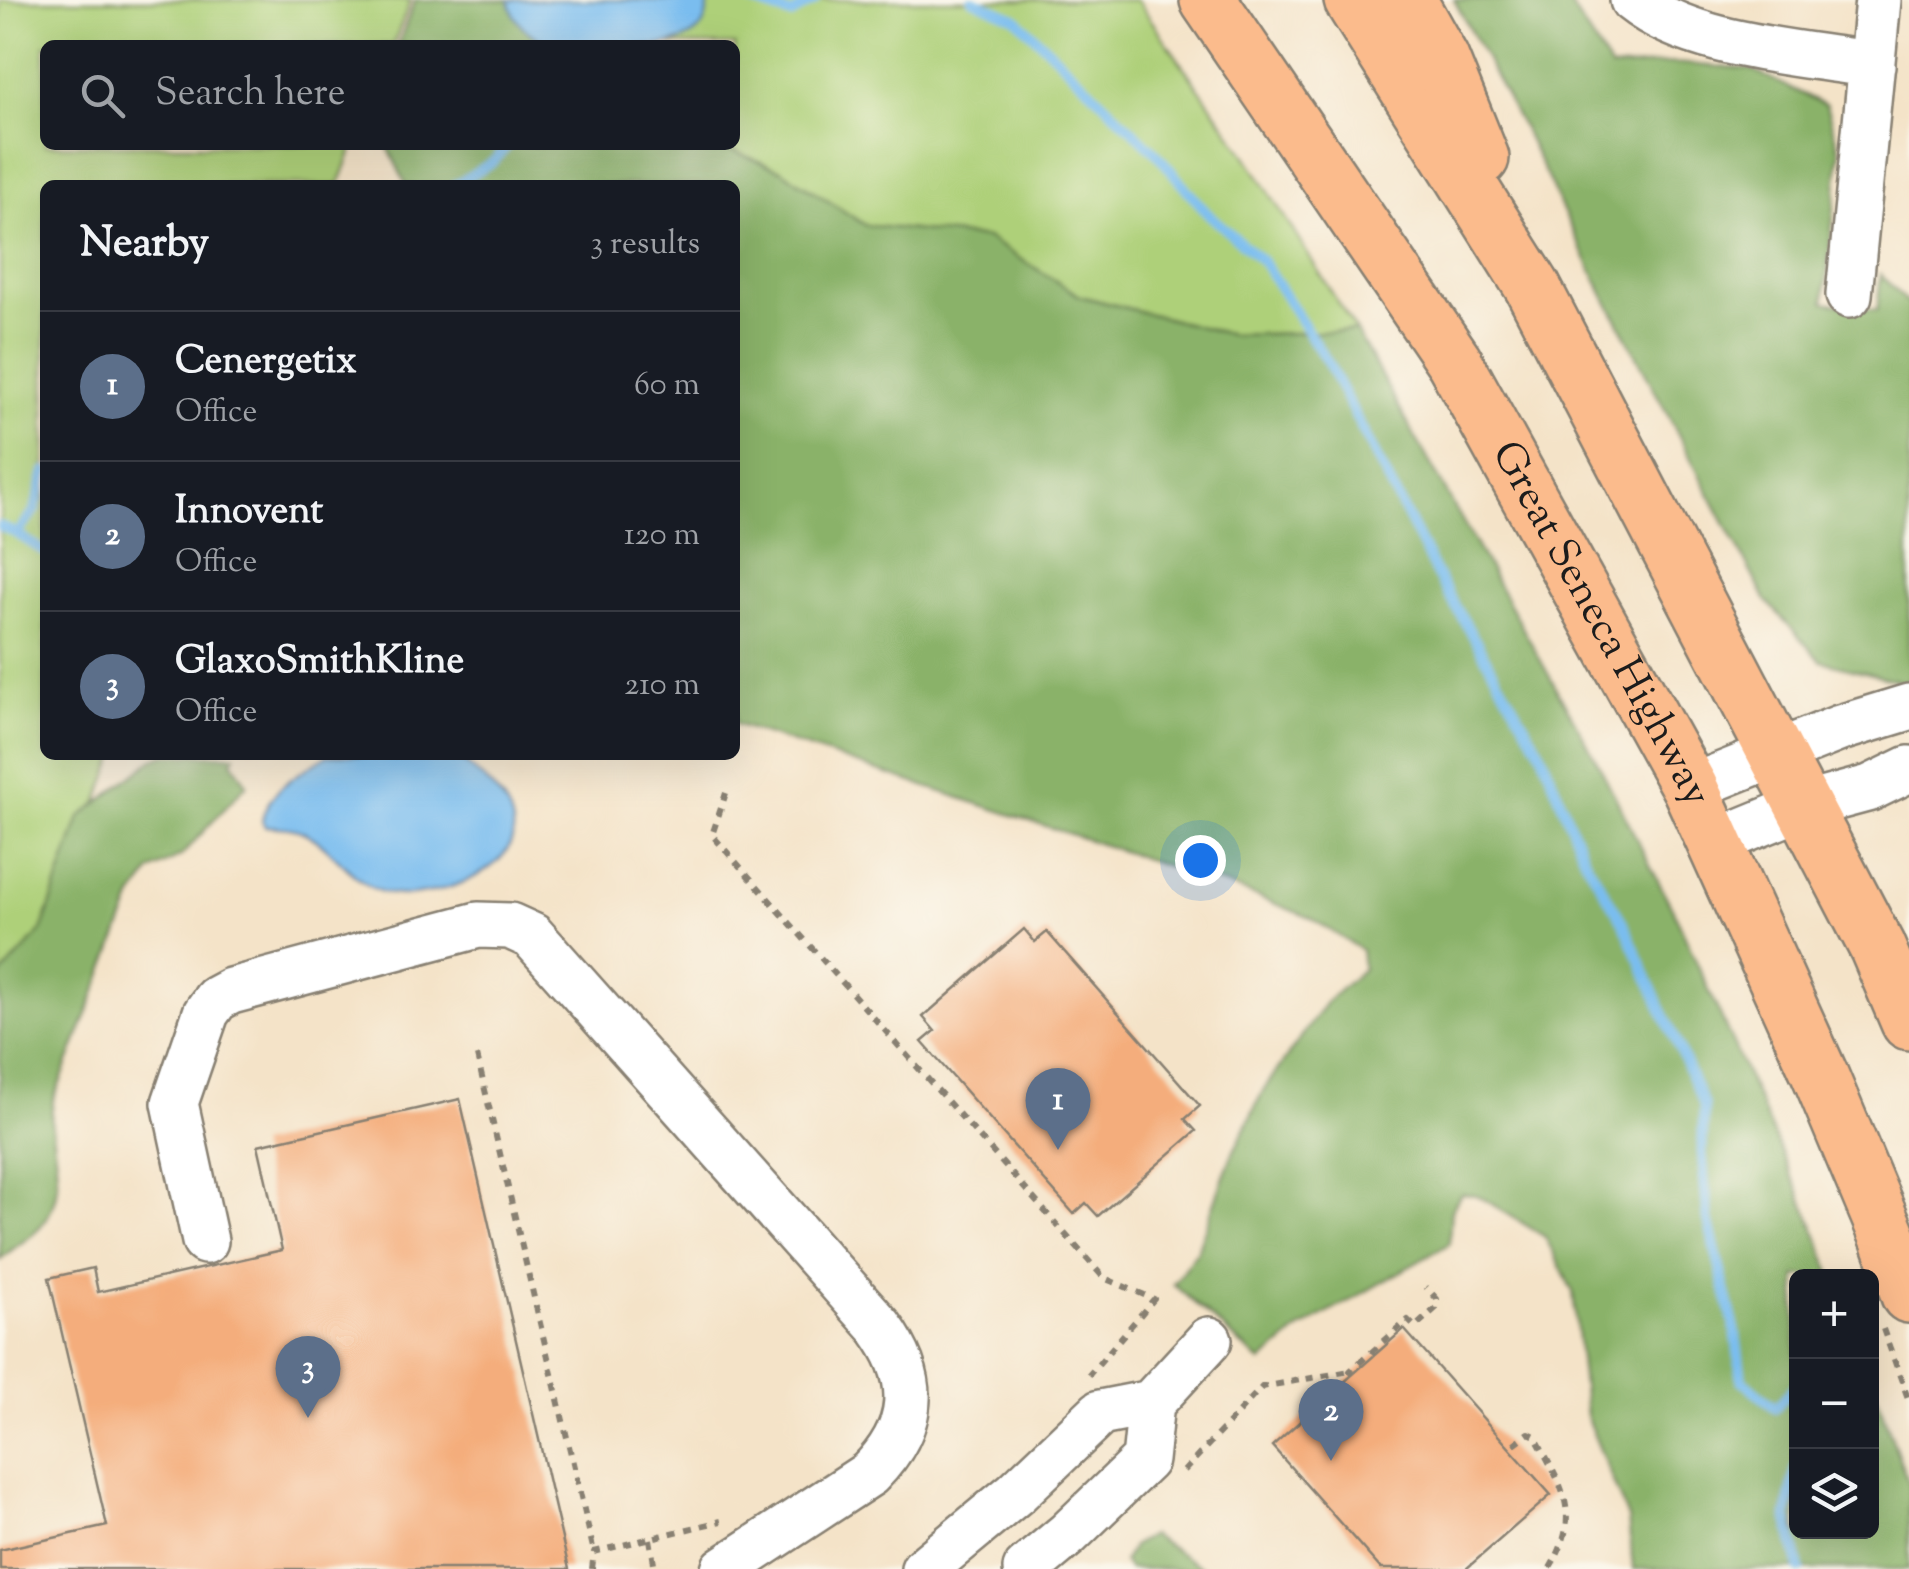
<!DOCTYPE html>
<html lang="en">
<head>
<meta charset="utf-8">
<style>
	:root { --surface:#171b24; --page:#242831; --text:#f1f3f6; --muted:#9ea1a6; --line:#363941; --accent:#c8321e }
	body { margin:0; font-family:"Sorts Mill Goudy",serif; background:var(--page); color:var(--text) }
	.controls { position:absolute; right:30px; bottom:30px; display:grid; overflow:hidden; border-radius:15px; box-shadow:0 10px 40px #0002 }
	.controls button { width:90px; height:90px; display:grid; place-items:center; padding:0; border:0; border-bottom:2px solid var(--line); background:var(--surface); color:var(--text); font:50px sans-serif }
	.you { position:absolute; left:1200px; top:860px; width:35px; height:35px; margin:-25px; border:8px solid #fff; border-radius:50%; background:#1a73e8; box-shadow:0 0 0 15px #1a73e833 }
	.badge { display:grid; place-items:center; width:65px; height:65px; border-radius:50%; background:var(--accent); color:#fff; font-size:32px; font-weight:700 }
	.pin { position:absolute; translate:-50% -82px; filter:drop-shadow(0 2px 5px #0008) }
	.pin::after { content:''; position:absolute; top:52px; width:35px; height:30px; background:inherit; clip-path:polygon(0 0,100% 0,50% 100%) }
	.list { margin:0; padding:0; list-style:none }
	h2 { display:flex; justify-content:space-between; align-items:center; height:130px; margin:0; padding:0 40px; font-size:42px }
	h2 small { font-size:32px; font-weight:400; color:var(--muted) }
	.list li { display:grid; grid-template-columns:65px 1fr auto; gap:30px; align-items:center; box-sizing:border-box; height:150px; padding:0 40px; border-top:2px solid var(--line) }
	.list b { display:block; font-size:38px; white-space:nowrap }
	.list p { margin:0; font-size:32px; white-space:nowrap; color:var(--muted) }
	.list em { font-size:32px; font-style:normal; color:var(--muted) }
	.icon { flex:none; width:55px; height:55px; fill:none; stroke:currentColor; stroke-width:2; stroke-linecap:round; stroke-linejoin:round }
	.map { position:relative; flex:none; width:1909px; height:1569px; overflow:hidden }
	.search { position:absolute; background:var(--surface); box-shadow:0 10px 40px #0002; left:40px; top:40px; width:700px; height:110px; display:flex; align-items:center; gap:25px; box-sizing:border-box; padding:0 35px; border-radius:15px; color:var(--muted); font-size:38px }
	.panel { position:absolute; background:var(--surface); box-shadow:0 10px 40px #0002; left:40px; top:180px; width:700px; height:580px; border-radius:15px }
	.map>svg:first-child { display:block }
</style>
</head>
<body>
<div class="map">
<svg width="1909" height="1569" viewBox="0 0 1909 1569">
	<rect width="100%" height="100%" fill="#fbf7ec"/>
	<filter id="ink" filterUnits="userSpaceOnUse"><feTurbulence type="fractalNoise" baseFrequency=".01" numOctaves="2"/><feDisplacementMap in="SourceGraphic" scale="20" xChannelSelector="R" yChannelSelector="G"/><feConvolveMatrix kernelMatrix="1 2 1 2 8 2 1 2 1" color-interpolation-filters="sRGB"/></filter>
	<filter id="wash" filterUnits="userSpaceOnUse"><feTurbulence type="fractalNoise" baseFrequency=".0048" numOctaves="4" result="noise"/><feDisplacementMap in="SourceGraphic" scale="40" xChannelSelector="R" yChannelSelector="G"/><feGaussianBlur stdDeviation="2.25" result="paint"/><feColorMatrix in="noise" values="0 0 0 0 0 0 0 0 0 0 0 0 0 0 0 0 0 1.4 0 .05"/><feComposite in="paint" operator="in"/></filter>
	<g filter="url(#wash)">
		<rect width="100%" height="100%" fill="#f4e3c8"/>
		<path fill="#aed079" stroke="#65764a" stroke-width="2.5" d="M0 0H411L393 45H45V145H354L339 185H45V755H116L0 1053Z
			M709 0H1137L1243 151 1356 331 1232 335 1080 296 987 238 865 225 781 170 718 145H735V45H670C696 35 704 28 709 0Z"/>
		<path fill="#8ab269" stroke="#536742" stroke-width="2.5" d="M415 0H509C513 19 536 40 555 45H398Z
			M1454 0H1567L1611 69 1673 63 1751 69 1826 105 1840 153 1824 302 1877 310 1881 274 1909 304V680L1903 682 1821 661 1765 599 1596 279 1527 136Z
			M387 145H718L781 170 865 225 987 238 1080 296 1232 335 1356 331 1597 761 1676 916 1814 1226 1832 1276H1796V1532H1872V1383L1909 1485V1569H1633L1628 1518 1586 1416 1573 1292 1545 1237 1477 1195 1461 1194 1451 1210 1449 1244 1300 1329 1261 1362 1173 1284 1197 1251 1231 1157 1264 1089 1327 1001 1363 969 1361 950 1311 918 1240 890 735 724V185H406Z
			M164 755H235L232 761 247 784 181 856 151 871 133 897 53 1101C45 1144 73 1181 43 1224 33 1238 12 1247 0 1260V977L42 930 80 817 153 759Z
			M1151 1535 1204 1569H1128L1123 1562 1134 1545Z"/>
		<path fill="#7abdef" stroke="#4b6c86" stroke-width="2.5" d="M509 0H709V2C707 13 706 23 698 31 674 55 589 45 555 45 532 39 514 24 509 0Z
			M327 755H457C474 772 506 794 512 819 526 872 429 901 390 894 351 886 337 848 303 832 290 826 279 828 265 826L262 821C266 789 304 771 327 755Z"/>
		<g fill="none" stroke-linecap="round" stroke-linejoin="round">
			<path stroke="#7abdef" stroke-width="10" d="M747 0 791 15 816 0
				M973 0 1016 18 1158 155 1205 211 1263 262 1328 363 1437 575 1542 754 1583 856 1624 924 1704 1105 1702 1153 1708 1220 1735 1329 1742 1380 1775 1408 1796 1385
				M455 185 494 161 508 145
				M0 526 17 534 35 510 45 471
				M17 534 45 552
				M1796 1467 1787 1516 1800 1569"/>
		</g>
		<g id="blocks">
			<path fill="#f4ad7c" d="M1024 929 1035 942 1047 932 1200 1106 1185 1119 1196 1131 1098 1216 1086 1203 1074 1214 922 1042 935 1031 923 1017Z
				M460 1099 569 1569H0V1550L107 1526 49 1278 93 1268 98 1292 282 1250 258 1145Z
				M1404 1329 1551 1495 1466 1569H1381L1272 1446Z"/>
		</g>
	</g>
	<g filter="url(#ink)">
		<use href="#blocks" fill-opacity="0" stroke="#888072" stroke-width="2.5"/>
		<g fill="none" stroke-linecap="round" stroke-linejoin="round">
			<defs>
				<path id="minor" d="M1633 0C1692 47 1798 52 1872 65
					M1849 295 1878 0
					M1690 788 1840 728 1909 707
					M1713 843 1803 806 1870 788 1909 769
					M205 1241 175 1103 206 1013 216 999 231 991 478 925 510 926 532 936 880 1327C919 1380 916 1427 869 1474L724 1569
					M924 1569 1016 1493 1100 1413 1151 1403
					M1026 1569 1068 1534 1145 1460 1151 1403 1209 1340"/>
				<g id="major">
					<path id="s1" d="M1208 0 1454 361 1690 788 1820 1075 1888 1237 1909 1295"/>
					<path d="M1352 0 1532 286 1877 947 1909 1022"/>
					<path d="M1408 0 1441 59 1481 158"/>
				</g>
			</defs>
			<use href="#minor" stroke="#888072" stroke-width="50"/>
			<use href="#major" stroke="#888072" stroke-width="60"/>
			<path stroke="#888072" stroke-width="6" stroke-dasharray="8 8" stroke-linecap="butt" d="M726 793 712 835 1104 1278 1154 1299 1089 1375
				M477 1056 594 1552
				M1883 1329 1909 1401
				M1353 1374 1350 1371 1408 1320 1415 1327 1436 1308 1437 1299 1426 1287
				M1514 1444 1529 1433 1535 1436C1562 1487 1583 1514 1550 1568
				M1184 1471 1262 1387 1350 1371
				M650 1539 655 1569
				M592 1569 594 1552 721 1521"/>
			<use href="#minor" stroke="#fff" stroke-width="45"/>
			<use href="#major" stroke="#fbbb8c" stroke-width="55"/>
		</g>
	</g>
	<g text-anchor="middle" dominant-baseline="central" stroke-width="8" stroke-linejoin="round" paint-order="stroke">
		<g font-size="42" fill="#1c1c1c" stroke="#fbf7ec">
			<text stroke="none"><textPath href="#s1" startOffset="738">Great Seneca Highway</textPath></text>
		</g>
	</g>
</svg>
<div class="controls">
<button>+</button>
<button>−</button>
<button><svg class="icon" aria-label="layers" viewBox="0 0 24 24"><path d="M12 4l9 5-9 5-9-5zM3 14l9 5 9-5"/></svg></button>
</div>
<div class="you"></div>
<div class="pin badge" style="left:1058px;top:1150px;background:#5c6f8a">1</div>
<div class="pin badge" style="left:1331px;top:1461px;background:#5c6f8a">2</div>
<div class="pin badge" style="left:308px;top:1418px;background:#5c6f8a">3</div>
<div class="search"><svg class="icon" aria-label="search" viewBox="0 0 24 24"><circle cx="10" cy="10" r="6"/><path d="M15 15l6 6"/></svg>Search here</div>
<section class="panel">
<h2>Nearby<small>3 results</small></h2>
<ul class="list">
<li><span class="badge" style="background:#5c6f8a">1</span><div><b>Cenergetix</b><p>Office</p></div><em>60 m</em></li>
<li><span class="badge" style="background:#5c6f8a">2</span><div><b>Innovent</b><p>Office</p></div><em>120 m</em></li>
<li><span class="badge" style="background:#5c6f8a">3</span><div><b>GlaxoSmithKline</b><p>Office</p></div><em>210 m</em></li>
</ul>
</section>
</div>
</body>
</html>
